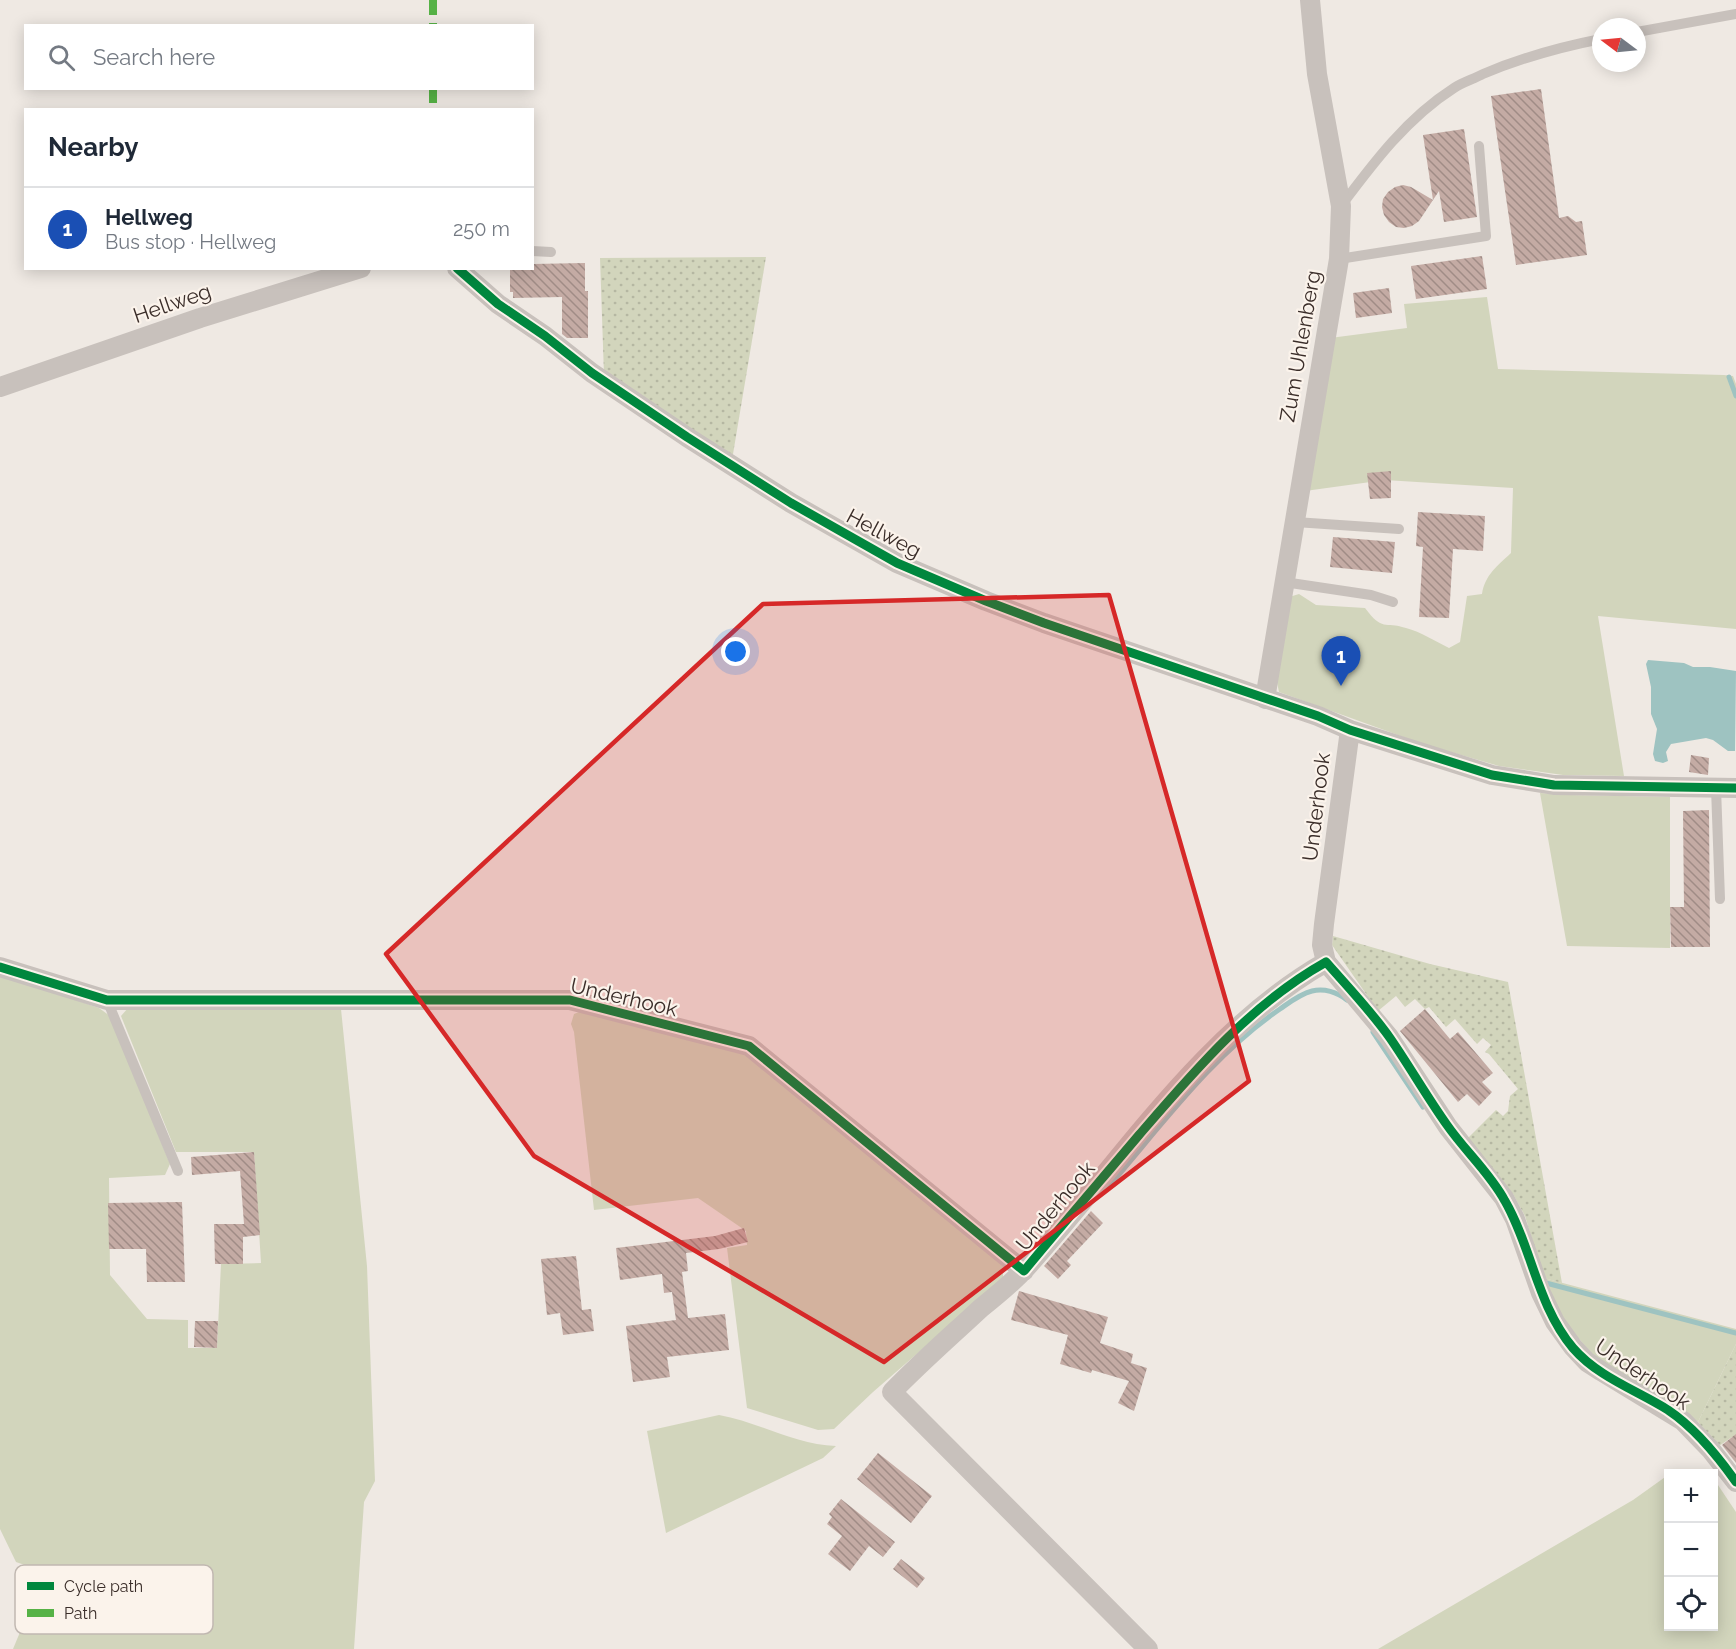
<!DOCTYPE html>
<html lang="en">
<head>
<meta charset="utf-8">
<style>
	:root { --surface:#fff; --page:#f6f6f7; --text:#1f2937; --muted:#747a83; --line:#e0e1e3; --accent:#1a73e8 }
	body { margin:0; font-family:Raleway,sans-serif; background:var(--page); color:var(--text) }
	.controls { position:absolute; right:18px; bottom:18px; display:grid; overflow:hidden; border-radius:0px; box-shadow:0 3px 15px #0003 }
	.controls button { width:54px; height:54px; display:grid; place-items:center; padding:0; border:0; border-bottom:2px solid var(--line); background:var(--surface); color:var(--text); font:30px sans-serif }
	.compass { position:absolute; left:1592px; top:18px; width:54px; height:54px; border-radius:50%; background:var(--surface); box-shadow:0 3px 15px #0003; rotate:286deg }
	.you { position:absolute; left:736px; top:652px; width:21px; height:21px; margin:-15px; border:4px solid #fff; border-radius:50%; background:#1a73e8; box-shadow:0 0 0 9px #1a73e833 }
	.badge { display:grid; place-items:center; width:39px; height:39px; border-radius:50%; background:var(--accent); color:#fff; font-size:20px; font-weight:700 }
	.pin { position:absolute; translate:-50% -50px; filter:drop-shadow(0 2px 3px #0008) }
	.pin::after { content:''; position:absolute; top:32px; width:21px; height:18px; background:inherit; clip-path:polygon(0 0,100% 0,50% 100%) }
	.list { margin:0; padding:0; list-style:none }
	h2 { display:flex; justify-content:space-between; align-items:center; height:78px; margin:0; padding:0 24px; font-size:26px }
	h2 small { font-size:20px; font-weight:400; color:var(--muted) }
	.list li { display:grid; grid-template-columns:39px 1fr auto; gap:18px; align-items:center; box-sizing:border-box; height:84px; padding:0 24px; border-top:2px solid var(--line) }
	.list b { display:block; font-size:22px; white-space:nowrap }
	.list p { margin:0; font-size:20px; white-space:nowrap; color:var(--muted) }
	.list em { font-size:20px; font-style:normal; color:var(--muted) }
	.icon { flex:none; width:33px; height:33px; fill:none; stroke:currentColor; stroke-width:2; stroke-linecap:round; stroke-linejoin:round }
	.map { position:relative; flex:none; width:1736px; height:1649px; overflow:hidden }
	.search { position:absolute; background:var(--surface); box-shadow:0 3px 15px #0003; left:24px; top:24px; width:510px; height:66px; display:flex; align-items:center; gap:15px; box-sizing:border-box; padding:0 21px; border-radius:0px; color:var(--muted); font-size:22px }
	.panel { position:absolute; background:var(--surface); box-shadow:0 3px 15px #0003; left:24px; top:108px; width:510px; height:162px; border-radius:0px }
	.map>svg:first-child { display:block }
</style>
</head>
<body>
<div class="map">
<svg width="1736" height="1649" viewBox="0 0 1736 1649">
	<defs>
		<pattern id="garden-dots" width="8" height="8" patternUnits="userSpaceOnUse" patternTransform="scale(1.5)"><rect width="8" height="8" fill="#d2d5bc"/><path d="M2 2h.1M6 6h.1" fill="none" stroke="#b5b7a2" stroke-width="1.8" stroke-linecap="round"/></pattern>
		<pattern id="building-back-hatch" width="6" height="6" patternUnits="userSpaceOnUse" patternTransform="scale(1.5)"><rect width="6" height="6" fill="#c4aba4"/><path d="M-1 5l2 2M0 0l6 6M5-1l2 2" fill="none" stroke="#a08c86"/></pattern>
	</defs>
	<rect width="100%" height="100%" fill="#efe9e3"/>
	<path fill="#d2d5bc" d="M1487 297 1498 369 1724 375 1733 376 1736 384V629L1598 616 1624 776 1563 775 1499 766 1420 743 1279 692 1276 677 1286 598 1299 594 1316 605 1365 608C1383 632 1384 621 1406 628 1421 632 1435 641 1449 648L1460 642 1467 596 1482 594C1485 575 1497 566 1511 553L1513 488 1385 480 1305 491 1330 338 1407 328 1404 304Z
		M1540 793 1571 795 1670 797V948L1567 946Z
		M0 974 99 1008 110 1016 170 1164 165 1175 109 1178 110 1275 147 1319 188 1320V1348H217L221 1264 261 1263 254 1152H176L121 1016 128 1008 341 1009 367 1266 375 1481 364 1502 354 1649H13L45 1572 16 1562 0 1529Z
		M579 1012 746 1052 1003 1263V1279L873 1392 834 1429 818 1430 747 1408 727 1248 747 1245 746 1231 698 1198 594 1210 574 1032 571 1024 574 1014Z
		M1544 1278 1736 1329V1344L1698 1422 1595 1357 1572 1331 1558 1309Z
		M719 1415C759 1422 795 1445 836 1446L823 1458 666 1533 647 1431Z
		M1668 1475V1626H1714V1479L1736 1512V1649H1378L1633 1500Z"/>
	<path fill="url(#garden-dots)" d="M766 257 732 460 604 375 600 258Z
		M1333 936 1430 964 1508 982 1562 1283 1544 1278 1525 1216 1513 1194 1467 1139 1496 1110 1503 1116 1508 1111 1510 1096 1518 1089 1489 1054 1485 1052 1491 1045 1483 1038 1477 1044 1455 1019 1446 1027 1429 1007 1425 1009 1415 999 1405 1007 1396 996 1378 1011 1332 945Z
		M1736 1344V1441L1732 1437 1719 1446 1698 1422Z"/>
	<path fill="#9ec3c1" d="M1648 660 1684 663 1693 667H1710L1736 671 1735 751H1728L1713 740 1706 738 1671 744 1666 752 1668 761 1663 763 1655 761 1653 754 1657 729 1651 714V687L1646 664Z"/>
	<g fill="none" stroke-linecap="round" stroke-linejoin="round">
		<path stroke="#9ec3c1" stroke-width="5" d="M1729 377 1736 396
			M1373 1032 1423 1107
			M1104 1192C1159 1129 1211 1056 1280 1009 1290 1002 1300 994 1312 991 1324 988 1337 992 1347 1000
			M1546 1283 1736 1333"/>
	</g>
	<path fill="url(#building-back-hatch)" d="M1541 89 1559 218 1568 216 1576 222 1582 221 1587 255 1516 265 1491 96Z
		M1464 129 1477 217 1444 222 1439 191 1419 221 1412 226 1404 228 1396 227 1389 222 1384 215 1382 207 1383 199 1388 192 1395 187 1403 185 1411 187 1433 200 1423 135Z
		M1482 256 1487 289 1416 299 1411 266Z
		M585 263V291H588V338H567L562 334V297L513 298V292H510V268H532V264Z
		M1389 288 1392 313 1356 318 1353 293Z
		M1391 471V498L1370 499 1367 473Z
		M1418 512 1485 516 1483 551 1453 549 1449 618 1419 617 1423 547 1416 546Z
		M1333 537 1395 542 1392 573 1330 567Z
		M1691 755 1709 758 1708 775 1689 772Z
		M1709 810 1710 947H1671L1670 907H1684L1683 811Z
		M1425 1009 1450 1039 1458 1032 1493 1073 1482 1082 1492 1092 1479 1106 1467 1094 1458 1102 1400 1031Z
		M254 1152 260 1235 243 1237V1264H215L214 1224H244L240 1171 192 1175 191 1157Z
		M182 1202 185 1282H147L146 1249H109L108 1203Z
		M1091 1211 1103 1223 1067 1261 1071 1265 1058 1279 1044 1266Z
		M744 1228 748 1242 719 1249 686 1253 688 1271 682 1272 688 1318 725 1314 729 1350 667 1357 670 1377 633 1382 626 1326 676 1320 672 1292 664 1293 662 1274 620 1280 616 1248 715 1236Z
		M576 1256 582 1310 591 1309 594 1331 563 1335 560 1313 547 1315 541 1259Z
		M1019 1291 1108 1317 1100 1343 1133 1354 1131 1363 1147 1368 1134 1411 1118 1403 1129 1381 1092 1370 1091 1373 1060 1364 1068 1335 1011 1320Z
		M195 1321H218L217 1348 194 1347Z
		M1736 1434V1463L1722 1445Z
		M878 1453 932 1496 911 1523 857 1479Z
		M841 1499 895 1542 883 1557 869 1546 850 1571 828 1554 842 1536 827 1524 832 1517 829 1514Z
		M901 1559 925 1578 917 1588 893 1569Z"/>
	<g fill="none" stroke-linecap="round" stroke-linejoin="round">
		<path stroke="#c8c1bc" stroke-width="10" d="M1637 32 1736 14
			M1341 206C1374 162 1407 118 1454 88 1463 82 1474 79 1483 74 1521 58 1560 47 1601 39
			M532 251 551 252
			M1339 259 1486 236 1479 146
			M1295 522 1399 529
			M1284 582 1371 595 1393 602
			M1716 788 1720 899
			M107 1000 178 1171"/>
		<path stroke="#c8c1bc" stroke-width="20" d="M457 268 498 304 545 336 592 373 687 437 791 503 897 563 986 601 1044 623 1318 716 1350 730 1492 775 1554 785 1736 788
			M0 387 200 318 361 268
			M1265 699 1339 259 1341 206 1317 74 1310 0
			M1350 730 1324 924 1322 945 1326 962 1389 1037 1448 1127 1504 1198 1515 1219 1541 1293 1555 1322 1573 1347 1587 1362 1601 1371 1683 1421 1711 1450 1736 1482
			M0 967 107 1000H570L749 1046 1024 1271
			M1148 1649 892 1392C920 1363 951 1336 981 1308 996 1296 1012 1283 1025 1269 1119 1165 1203 1032 1326 962"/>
		<path stroke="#56b246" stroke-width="8" stroke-dasharray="15 8" stroke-linecap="butt" d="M433 0V26
			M433 88V110"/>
		<defs>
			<path id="cycleway" d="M457 268 498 304 545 336 592 373 687 437 791 503 897 563 986 601 1044 623 1318 716 1350 730 1492 775 1554 785 1736 788
				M0 967 107 1000H570L749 1046 1024 1271C1062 1225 1101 1180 1139 1135 1195 1070 1251 1004 1326 962 1348 987 1371 1011 1390 1038 1410 1067 1427 1097 1447 1125 1465 1151 1490 1173 1505 1201 1532 1248 1537 1305 1573 1348 1598 1377 1636 1390 1668 1410 1695 1428 1717 1455 1736 1482"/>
		</defs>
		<use href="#cycleway" stroke="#fbf3eb" stroke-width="13"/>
		<use href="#cycleway" stroke="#00873e" stroke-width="9"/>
	</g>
	<path fill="#d62828" fill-opacity="0.2" stroke="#d62828" stroke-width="4.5" stroke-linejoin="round" d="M1109 595 1249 1081 884 1362 534 1156 386 954 763 604Z"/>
	<g text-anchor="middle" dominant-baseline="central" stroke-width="4.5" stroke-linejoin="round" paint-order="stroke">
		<g font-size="21" fill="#3a2d29" stroke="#fbf3eb">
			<text transform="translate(172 303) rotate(-19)">Hellweg</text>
			<text transform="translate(1300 346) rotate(-80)">Zum Uhlenberg</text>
			<text transform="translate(884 533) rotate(28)">Hellweg</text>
			<text transform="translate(1316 807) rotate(-83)">Underhook</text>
			<text transform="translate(624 997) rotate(13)">Underhook</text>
			<text transform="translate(1055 1206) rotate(-50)">Underhook</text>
			<text transform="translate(1643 1374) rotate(34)">Underhook</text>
		</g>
	</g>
	<rect x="15" y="1565" width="198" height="69" rx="9" fill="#fbf3eb" stroke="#c1b8b1" stroke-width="1.5"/>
	<rect x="27" y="1582" width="27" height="8" fill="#00873e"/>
	<rect x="27" y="1609" width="27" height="8" fill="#56b246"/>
	<g font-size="16" fill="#3a2d29">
		<text x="64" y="1592">Cycle path</text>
		<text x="64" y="1619">Path</text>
	</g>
</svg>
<div class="controls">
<button>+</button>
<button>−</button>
<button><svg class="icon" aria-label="locate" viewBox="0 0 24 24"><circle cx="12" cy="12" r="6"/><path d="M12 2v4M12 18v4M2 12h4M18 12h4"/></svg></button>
</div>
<svg class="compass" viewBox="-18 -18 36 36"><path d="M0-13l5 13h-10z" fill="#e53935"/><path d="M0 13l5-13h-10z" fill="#747a83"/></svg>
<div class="you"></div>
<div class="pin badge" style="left:1341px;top:686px;background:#1a4fb4">1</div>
<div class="search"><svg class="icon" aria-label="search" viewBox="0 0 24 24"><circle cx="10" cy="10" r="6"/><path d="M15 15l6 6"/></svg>Search here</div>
<section class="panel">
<h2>Nearby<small></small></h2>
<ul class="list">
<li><span class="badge" style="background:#1a4fb4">1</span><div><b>Hellweg</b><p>Bus stop · Hellweg</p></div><em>250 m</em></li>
</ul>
</section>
</div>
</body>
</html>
